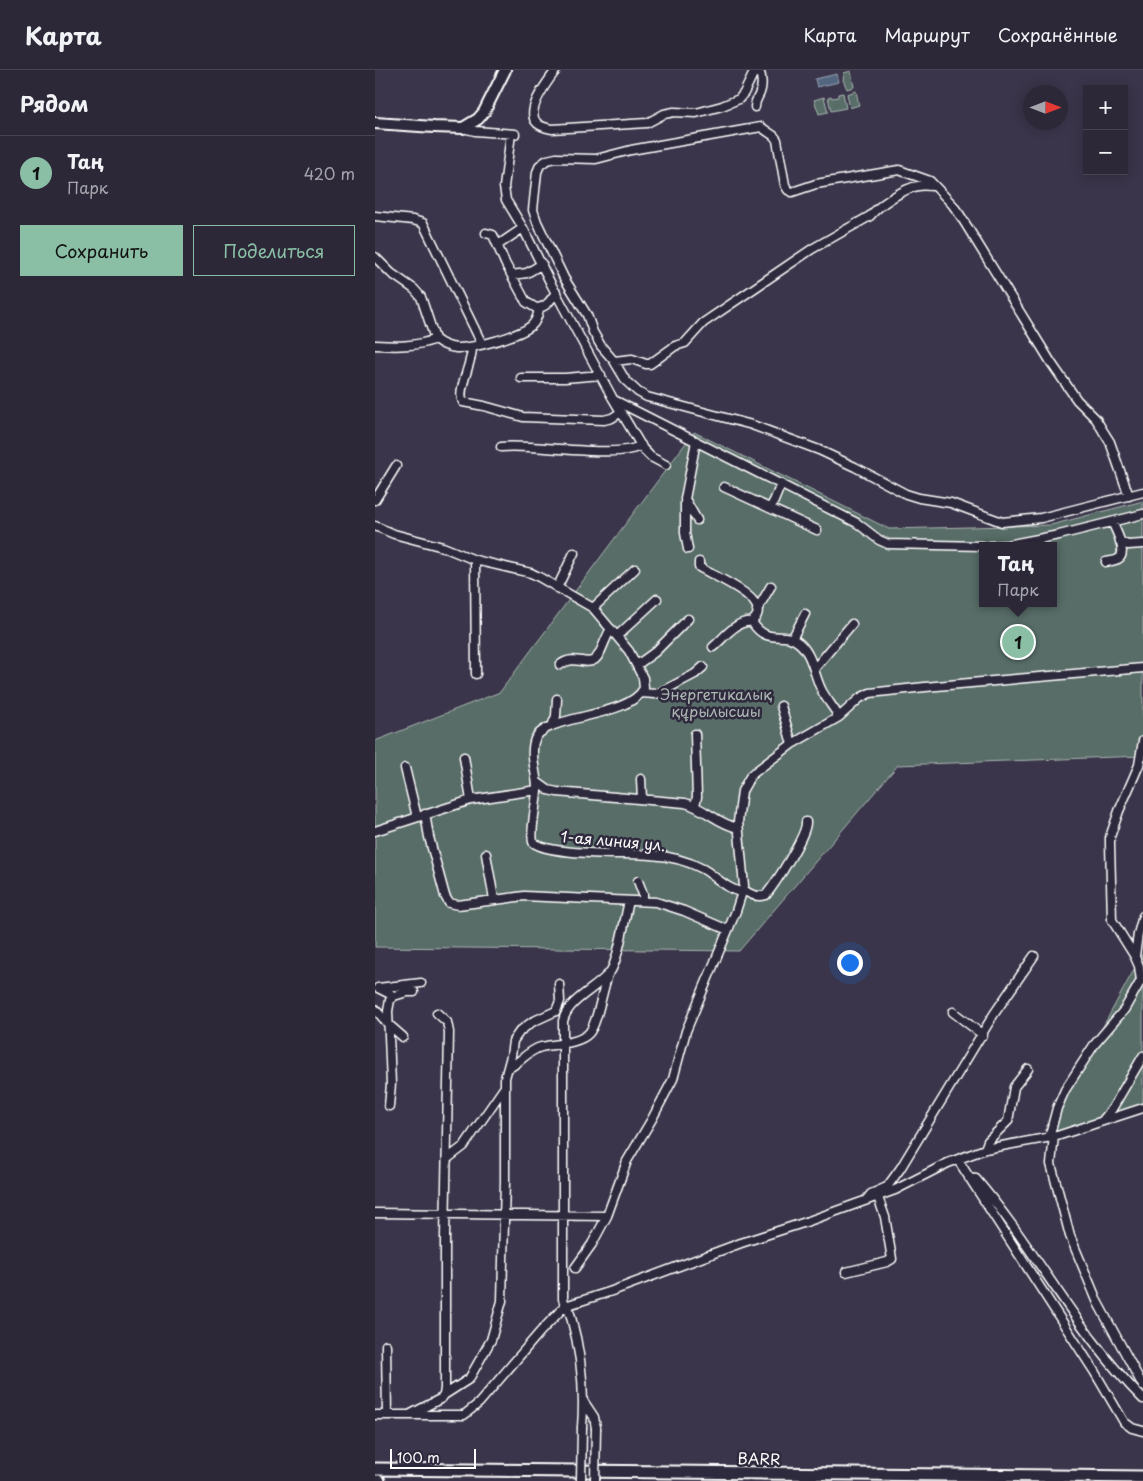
<!DOCTYPE html>
<html lang="ru">
<head>
<meta charset="utf-8">
<style>
	:root { --surface:#2c2838; --page:#383443; --text:#f1f3f6; --muted:#a6a6ae; --line:#484453; --accent:#8abfa5 }
	body { margin:0; font-family:"Playpen Sans",sans-serif; background:var(--page); color:var(--text) }
	.controls { position:absolute; right:15px; top:15px; display:grid; overflow:hidden; border-radius:0px; box-shadow:0 2px 12px #0003 }
	.controls button { width:45px; height:45px; display:grid; place-items:center; padding:0; border:0; border-bottom:1px solid var(--line); background:var(--surface); color:var(--text); font:25px sans-serif }
	.compass { position:absolute; left:648px; top:15px; width:45px; height:45px; border-radius:50%; background:var(--surface); box-shadow:0 2px 12px #0003; rotate:90deg }
	.scale { position:absolute; left:15px; bottom:12px; width:86px; box-sizing:border-box; padding-left:5px; border:2px solid #fff; border-top:0; font-size:14px; line-height:18px; white-space:nowrap; color:#fff; -webkit-text-stroke:4px #2f2a3d; paint-order:stroke }
	.you { position:absolute; left:474px; top:892px; width:18px; height:18px; margin:-12px; border:4px solid #fff; border-radius:50%; background:#1a73e8; box-shadow:0 0 0 8px #1a73e833 }
	.badge { display:grid; place-items:center; width:32px; height:32px; border-radius:50%; background:var(--accent); color:#111; font-size:16px; font-weight:700 }
	.pin { position:absolute; translate:-50% -50%; border:2px solid #fff; box-shadow:0 1px 5px #0006 }
	.popup { position:absolute; left:604px; top:472px; width:78px; height:65px; box-sizing:border-box; display:grid; place-content:center; border-radius:0px; background:var(--surface); filter:drop-shadow(0 1px 4px #0005); font-size:16px; white-space:nowrap; color:var(--muted) }
	.popup b { font-size:19px; color:var(--text) }
	.popup::after { content:''; position:absolute; left:50%; top:100%; margin-left:-10px; border:10px solid transparent; border-top-color:var(--surface) }
	.list { margin:0; padding:0; list-style:none }
	h2 { display:flex; justify-content:space-between; align-items:center; height:65px; margin:0; padding:0 20px; font-size:21px }
	h2 small { font-size:16px; font-weight:400; color:var(--muted) }
	.list li { display:grid; grid-template-columns:32px 1fr auto; gap:15px; align-items:center; box-sizing:border-box; height:75px; padding:0 20px; border-top:1px solid var(--line) }
	.list b { display:block; font-size:19px; white-space:nowrap }
	.list p { margin:0; font-size:16px; white-space:nowrap; color:var(--muted) }
	.list em { font-size:16px; font-style:normal; color:var(--muted) }
	.actions { display:flex; gap:10px; padding:15px 20px }
	.actions a { flex:1; padding:11px 0; border:1px solid var(--accent); border-radius:0px; text-align:center; font-size:18px; color:var(--accent) }
	.actions .main { background:var(--accent); color:#111 }
	.map { position:relative; flex:none; width:768px; height:1411px; overflow:hidden }
	header { display:flex; align-items:center; gap:30px; box-sizing:border-box; height:70px; padding:0 25px; background:var(--surface); border-bottom:1px solid var(--line) }
	header strong { font-size:24px }
	nav { display:flex; gap:28px; margin-inline-start:auto; font-size:18px }
	main { display:flex }
	aside { flex:1; background:var(--surface) }
	.map>svg:first-child { display:block }
</style>
</head>
<body>
<header>
<strong>Карта</strong>
<nav><a>Карта</a><a>Маршрут</a><a>Сохранённые</a></nav>
</header>
<main>
<aside>
<h2>Рядом<small></small></h2>
<ul class="list">
<li><span class="badge">1</span><div><b>Таң</b><p>Парк</p></div><em>420 m</em></li>
</ul>
<div class="actions"><a class="main">Сохранить</a><a>Поделиться</a></div>
</aside>
<div class="map">
<svg width="768" height="1411" viewBox="0 0 768 1411">
	<rect width="100%" height="100%" fill="#3a354a"/>
	<filter id="ink" filterUnits="userSpaceOnUse"><feTurbulence type="fractalNoise" baseFrequency=".02" numOctaves="2"/><feDisplacementMap in="SourceGraphic" scale="10" xChannelSelector="R" yChannelSelector="G"/><feConvolveMatrix kernelMatrix="1 2 1 2 8 2 1 2 1" color-interpolation-filters="sRGB"/></filter>
	<g filter="url(#ink)">
		<path fill="#586d67" stroke="#acb6b3" fill-rule="evenodd" d="M476 1 479 17 472 19 468 10 469 3Z
			M481 21 484 35 475 38 472 24Z
			M468 23 471 38 456 41 453 27 456 26 457 28 463 27V24Z
			M449 27 453 42 444 44 439 30Z
			M319 362 514 459 676 455 768 431V686L523 695 364 881 0 877V671L125 622ZM608 476H678V533H608Z
			M768 883V1038L667 1069Z"/>
		<path fill="#53667f" stroke="#98a3b2" d="M462 4 464 12 442 17 440 9Z"/>
		<g fill="none" stroke-linecap="round" stroke-linejoin="round">
			<defs>
				<path id="minor" d="M181 0C173 11 149 41 162 53 166 57 172 58 177 59L272 53 289 44 299 42 321 43 347 36 364 29 369 23 380 0
					M380 37C380 31 382 29 384 25 388 17 387 7 384 0
					M88 58 100 61 140 64
					M136 64 129 117 131 130 148 158 176 214 237 327 268 379 276 387 291 395
					M0 146 38 150 48 153 107 274
					M111 163 118 165 130 193 151 232 161 238C171 238 176 230 181 222
					M123 175 148 158
					M0 187 16 203 39 219 46 227 60 269C66 274 73 277 81 278 97 279 144 266 156 256 161 252 163 245 164 239
					M137 205 152 203 167 194
					M0 275C19 276 42 277 60 269
					M97 277C98 292 81 321 88 332L109 336 148 347 229 350 237 348 246 342
					M239 291 257 289 271 294H275L300 276 310 273 328 253 437 179 495 146C503 136 529 118 543 116 548 115 554 116 559 116
					M146 308H190L226 305
					M239 330 482 453 504 470 513 474 608 476
					M321 371 310 429 322 450
					M126 377C157 373 247 390 266 375
					M349 417 442 460
					M754 426 735 372 728 361 721 349 702 330 677 294 585 145 577 134 555 111 524 100 441 114 417 122 413 120 410 115 402 70 399 66 386 57 256 80 221 89 181 88 172 90 165 95 162 102 158 140 162 152 189 208 212 245 218 262 226 276 239 291 251 311 263 322 272 327 377 355 444 380 480 397 531 424 544 428 576 433 627 452 666 448 768 422
					M0 430 21 396
					M310 432V463L313 479
					M395 438 399 431 406 414
					M0 456 19 464 68 477 100 490 156 503 164 507 218 538 254 581 268 608 269 618C253 650 166 643 159 672 155 687 162 704 162 718 162 734 155 758 158 772 172 786 254 783 276 785 293 786 313 791 328 799 340 806 354 821 368 822
					M745 472 753 475 768 474
					M615 476 632 475 684 465 768 444
					M100 490 101 604
					M324 492V497C336 505 390 526 382 545 381 548 379 549 377 552
					M731 492C735 491 740 491 743 489 753 484 741 460 737 452
					M182 518 199 483
					M218 538 260 499
					M382 540 396 516
					M242 566 282 529
					M417 569 430 544
					M338 577C349 568 361 550 377 552 393 577 408 559 424 573 438 585 439 606 447 621 452 630 459 638 464 647
					M185 595C199 584 210 596 219 590 226 586 230 567 236 559
					M262 595 280 582 313 549
					M440 598 477 554
					M267 623 280 624 284 623 320 604 328 597
					M406 636 417 674
					M177 656 181 646 182 629
					M320 664 322 727 320 735
					M89 687 96 730
					M30 698 42 747
					M266 709 267 729
					M162 712 173 720 182 722 310 733C330 738 343 754 363 758
					M50 744 54 767 70 826 74 833 83 835 149 826 281 832 309 841 353 860
					M0 761 96 730 162 720
					M111 784 119 829
					M263 811 268 824V831
					M368 819C375 825 382 828 391 825 400 814 432 765 431 752
					M760 886 763 864 768 846
					M766 911 764 896 759 885 737 850 735 774V767L744 741 764 695 768 671
					M3 918 19 926 15 930 13 941 16 1014 14 1036
					M3 918 46 913
					M19 926 32 922H39
					M0 939 13 954 28 967
					M578 942 608 965
					M134 998C145 992 154 980 166 977 179 974 204 974 214 963 222 954 227 922 232 908
					M728 1050 737 1039 768 986
					M679 1066 676 1094 695 1166 723 1233 768 1316
					M674 1068 682 1038 690 1020 719 975 749 940 768 907
					M610 1079 613 1071 633 1051 639 1017 653 999
					M72 1089 89 1076 129 1018
					M583 1090 719 1301 749 1352 757 1358 768 1361
					M594 1108 601 1109C661 1179 702 1263 768 1329
					M492 1129 496 1124 512 1117 525 1099 619 944 659 886
					M0 1143 232 1146
					M200 1198 217 1174 232 1146 252 1091 277 1049 298 1009 311 961 361 841 369 816 363 752 367 721 376 705 417 674 464 647 485 628 495 623 550 617 768 598
					M471 1202 512 1192 517 1189 510 1147 503 1127
					M11 1275 12 1345
					M69 1325 94 1309 116 1270 127 1231 130 1111V1008L136 986 138 971 145 961 157 952 181 941 185 931 184 914
					M209 1332 219 1347 221 1358
					M36 1344 67 1328 69 1325 70 1318V1167L74 962 72 952 62 943
					M0 1345H89L104 1333 165 1262 190 1236 237 1221 366 1173 431 1152 520 1120 573 1093 610 1079 682 1066 768 1038
					M207 1357C210 1320 206 1283 196 1247 195 1241 190 1236 188 1229V951C193 929 222 919 235 902 243 892 250 847 254 831"/>
				<path id="major" d="M0 53 59 57 88 58 103 49 109 42 130 0"/>
				<path id="highway" d="M0 1399 768 1407
					M0 1411H4"/>
			</defs>
			<use href="#minor" stroke="#fff" stroke-width="11"/>
			<use href="#major" stroke="#fff" stroke-width="14"/>
			<use href="#highway" stroke="#fff" stroke-width="15"/>
			<use href="#minor" stroke="#2f2a3d" stroke-width="8"/>
			<use href="#major" stroke="#2f2a3d" stroke-width="10"/>
			<use href="#highway" stroke="#2f2a3d" stroke-width="11"/>
			<defs>
				<path id="minor-bridge" d="M206 1411 207 1357
					M220 1411 221 1358"/>
			</defs>
			<use href="#minor-bridge" stroke="#fff" stroke-width="11" stroke-linecap="butt"/>
			<use href="#minor-bridge" stroke="#2f2a3d" stroke-width="8"/>
		</g>
	</g>
	<g text-anchor="middle" dominant-baseline="central" stroke-width="5" stroke-linejoin="round" paint-order="stroke">
		<g font-size="15" fill="#acb6b3" stroke="#2f2a3d">
			<text x="341" y="623">Энергетикалық<tspan x="341" dy="17">құрылысшы</tspan></text>
		</g>
		<g font-size="15" fill="#fff" stroke="#2f2a3d">
			<text transform="translate(238 770) rotate(5)">1-ая линия ул.</text>
			<text transform="translate(384 1388) rotate(1)">BARR</text>
		</g>
	</g>
</svg>
<div class="controls">
<button>+</button>
<button>−</button>
</div>
<svg class="compass" viewBox="-18 -18 36 36"><path d="M0-13l5 13h-10z" fill="#e53935"/><path d="M0 13l5-13h-10z" fill="#a6a6ae"/></svg>
<div class="scale">100 m</div>
<div class="you"></div>
<div class="pin badge" style="left:643px;top:572px">1</div>
<div class="popup"><b>Таң</b>Парк</div>
</div>
</main>
</body>
</html>
